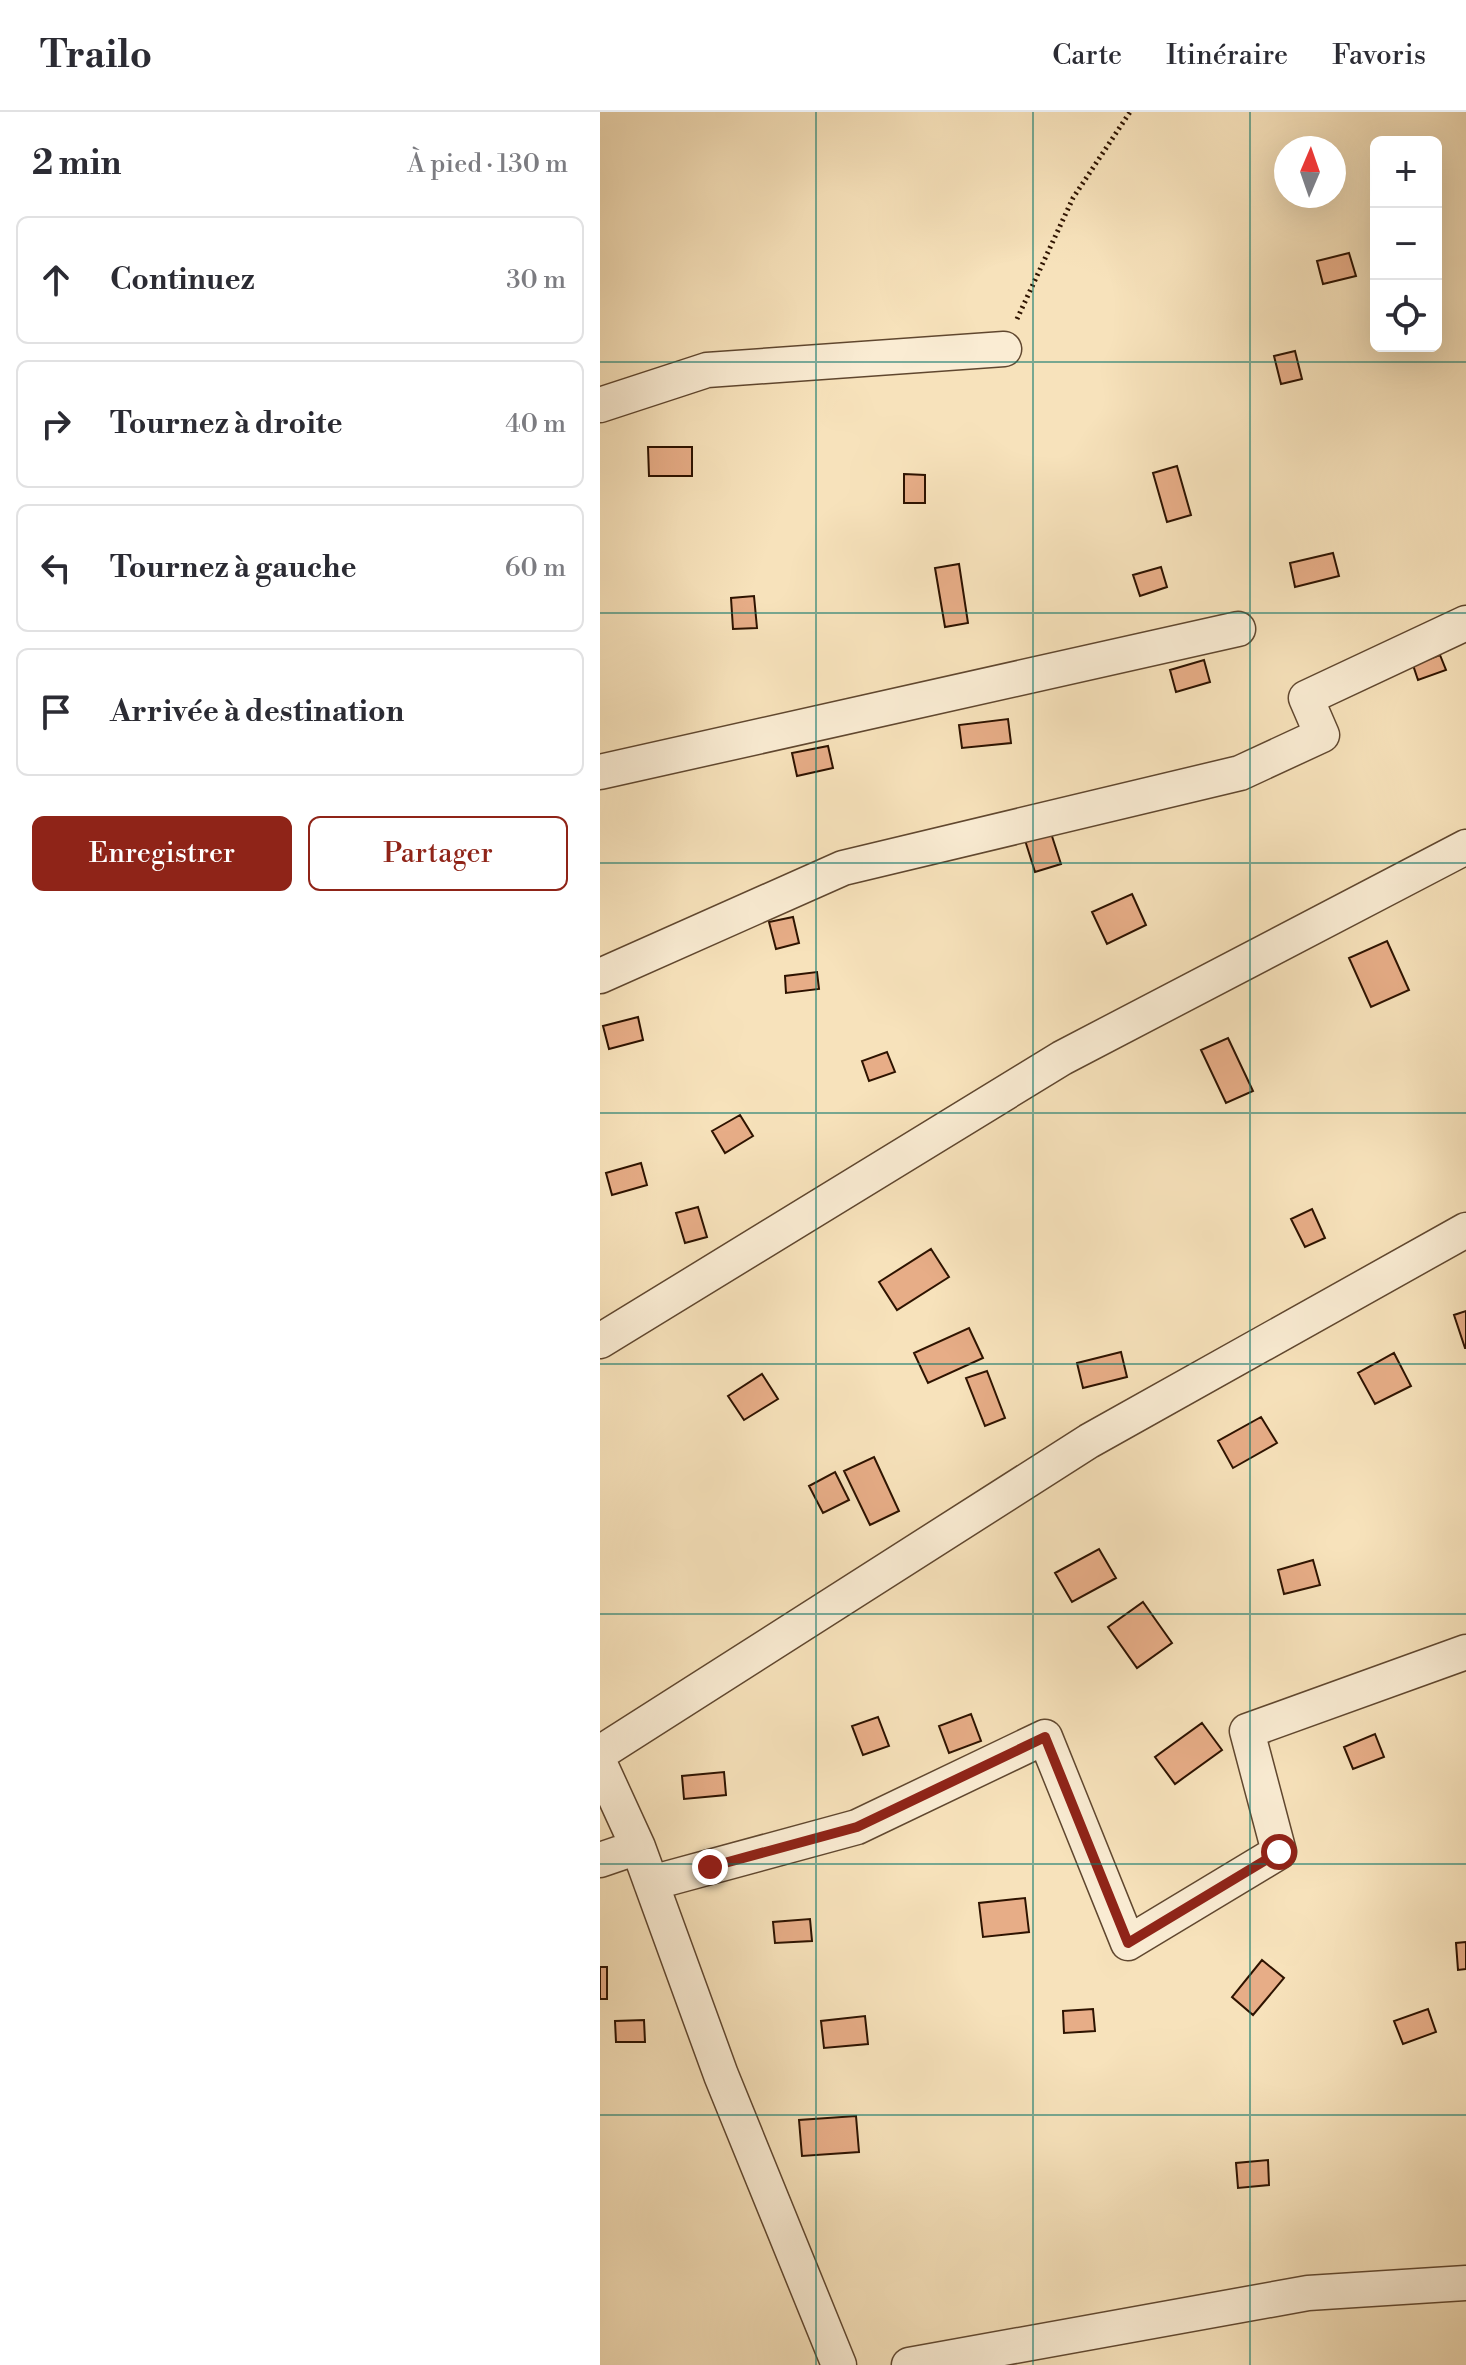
<!DOCTYPE html>
<html lang="fr">
<head>
<meta charset="utf-8">
<style>
	:root { --surface:#fff; --page:#f2f2f3; --text:#2b2b33; --muted:#7c7c81; --line:#e1e1e2; --accent:#8f2418 }
	body { margin:0; font-family:"Libre Bodoni",serif; background:var(--page); color:var(--text) }
	.controls { position:absolute; right:24px; top:24px; display:grid; overflow:hidden; border-radius:12px; box-shadow:0 8px 32px #0002 }
	.controls button { width:72px; height:72px; display:grid; place-items:center; padding:0; border:0; border-bottom:2px solid var(--line); background:var(--surface); color:var(--text); font:40px sans-serif }
	.compass { position:absolute; left:674px; top:24px; width:72px; height:72px; border-radius:50%; background:var(--surface); box-shadow:0 8px 32px #0002; rotate:2deg }
	.stop { position:absolute; width:24px; height:24px; margin:-18px; border:6px solid #8f2418; border-radius:50%; background:#fff }
	.stop.end { background:#8f2418; border-color:#fff; box-shadow:0 2px 8px #0008 }
	.list { margin:0; padding:0; list-style:none }
	h2 { display:flex; justify-content:space-between; align-items:center; height:104px; margin:0; padding:0 32px; font-size:34px }
	h2 small { font-size:26px; font-weight:400; color:var(--muted) }
	.list li { display:grid; grid-template-columns:52px 1fr auto; gap:24px; align-items:center; box-sizing:border-box; height:128px; margin:0 16px 16px; padding:0 16px; border:2px solid var(--line); border-radius:12px }
	.list b { display:block; font-size:30px; white-space:nowrap }
	.list em { font-size:26px; font-style:normal; color:var(--muted) }
	.actions { display:flex; gap:16px; padding:24px 32px }
	.actions a { flex:1; padding:18px 0; border:2px solid var(--accent); border-radius:12px; text-align:center; font-size:28px; color:var(--accent) }
	.actions .main { background:var(--accent); color:#fff }
	.icon { flex:none; width:44px; height:44px; fill:none; stroke:currentColor; stroke-width:2; stroke-linecap:round; stroke-linejoin:round }
	.map { position:relative; flex:none; width:866px; height:2253px; overflow:hidden }
	header { display:flex; align-items:center; gap:48px; box-sizing:border-box; height:112px; padding:0 40px; background:var(--surface); border-bottom:2px solid var(--line) }
	header strong { font-size:38px }
	nav { display:flex; gap:44px; margin-inline-start:auto; font-size:28px }
	main { display:flex }
	aside { flex:1; background:var(--surface) }
	.map>svg:first-child { display:block }
</style>
</head>
<body>
<header>
<strong>Trailo</strong>
<nav><a>Carte</a><a>Itinéraire</a><a>Favoris</a></nav>
</header>
<main>
<aside>
<h2>2 min<small>À pied · 130 m</small></h2>
<ul class="list">
<li><svg class="icon" aria-label="ahead" viewBox="0 0 24 24"><path d="M12 20V5M6 11l6-6 6 6"/></svg><div><b>Continuez</b></div><em>30 m</em></li>
<li><svg class="icon" aria-label="right" viewBox="0 0 24 24"><path d="M7 20v-9h11M14 6l5 5-5 5"/></svg><div><b>Tournez à droite</b></div><em>40 m</em></li>
<li><svg class="icon" aria-label="left" viewBox="0 0 24 24"><path d="M17 20v-9H6M10 6l-5 5 5 5"/></svg><div><b>Tournez à gauche</b></div><em>60 m</em></li>
<li><svg class="icon" aria-label="arrive" viewBox="0 0 24 24"><path d="M6 21V4h12l-3 4 3 4H6"/></svg><div><b>Arrivée à destination</b></div></li>
</ul>
<div class="actions"><a class="main">Enregistrer</a><a>Partager</a></div>
</aside>
<div class="map">
<svg width="866" height="2253" viewBox="0 0 866 2253">
	<rect width="100%" height="100%" fill="#f7e2bb"/>
	<filter id="stains"><feTurbulence type="fractalNoise" baseFrequency=".0025" numOctaves="4"/><feColorMatrix values="0 0 0 0 .2 0 0 0 0 .09 0 0 0 0 .02 0 0 0 .5 -.17"/></filter>
	<radialGradient id="worn" r=".72"><stop offset=".6" stop-color="#630" stop-opacity="0"/><stop offset="1" stop-color="#630" stop-opacity=".3"/></radialGradient>
	<path fill="#e7ad87" stroke="#2e1300" stroke-width="2" d="M749 141 756 164 723 172 717 149Z
		M695 239 702 267 681 272 674 244Z
		M48 335H92V364H49Z
		M577 354 591 403 567 410 553 361Z
		M304 362 325 363V391H304Z
		M733 441 739 464 695 475 690 451Z
		M359 452 368 511 345 515 335 456Z
		M561 455 567 475 540 484 533 463Z
		M154 484 157 516 133 517 131 486Z
		M840 543 846 558 818 568 813 553Z
		M604 548 610 570 576 580 570 558Z
		M408 607 411 631 362 636 359 613Z
		M228 634 233 656 197 664 192 641Z
		M450 718 461 752 435 760 424 725Z
		M532 782 546 813 507 832 492 800Z
		M193 805 199 831 176 837 169 810Z
		M787 829 809 878 771 895 749 846Z
		M217 860 219 877 186 881 185 864Z
		M38 905 43 928 9 937 3 914Z
		M628 926 653 979 626 991 601 938Z
		M287 940 295 960 269 969 262 949Z
		M140 1003 153 1024 125 1041 112 1019Z
		M41 1051 47 1073 12 1083 6 1061Z
		M98 1095 107 1125 85 1131 76 1101Z
		M712 1097 725 1126 705 1135 691 1107Z
		M331 1137 349 1165 297 1198 279 1170Z
		M866 1199V1236H865L854 1203Z
		M369 1216 383 1246 328 1271 314 1241Z
		M521 1240 527 1265 483 1276 477 1251Z
		M794 1241 811 1274 775 1292 758 1261Z
		M387 1259 405 1306 385 1314 366 1266Z
		M162 1262 178 1287 144 1308 128 1284Z
		M661 1305 677 1331 633 1356 618 1329Z
		M274 1345 299 1399 270 1413 244 1359Z
		M235 1360 249 1388 223 1401 209 1374Z
		M499 1437 516 1466 472 1490 455 1461Z
		M713 1448 720 1473 684 1482 678 1458Z
		M543 1490 572 1531 537 1556 508 1515Z
		M371 1602 381 1629 349 1641 339 1614Z
		M278 1605 289 1634 263 1643 252 1614Z
		M602 1611 622 1638 575 1672 555 1645Z
		M775 1622 784 1645 753 1657 744 1635Z
		M124 1660 126 1683 84 1687 82 1664Z
		M425 1786 429 1820 383 1825 379 1791Z
		M210 1807 212 1829 175 1831 173 1810Z
		M866 1830V1857L858 1858 856 1831Z
		M662 1848 684 1866 653 1903 632 1885Z
		M0 1855H7V1887H0Z
		M493 1897 495 1919 464 1921 463 1899Z
		M828 1897 836 1920 803 1932 794 1909Z
		M265 1904 268 1932 224 1936 221 1909Z
		M44 1908 45 1930H16L15 1909Z
		M256 2004 259 2040 202 2044 199 2008Z
		M668 2048 669 2073 638 2076 636 2051Z"/>
	<g fill="none" stroke-linecap="round" stroke-linejoin="round">
		<defs>
			<path id="minor" d="M0 293 107 258 404 237
				M0 660 638 517
				M0 864 243 756 640 661 722 623 706 586 866 511
				M0 1229 462 946 866 735
				M0 1641 489 1329 866 1118
				M0 1652 38 1735 121 1963 239 2253
				M0 1748 38 1735
				M51 1771 257 1715 445 1625 528 1831 679 1740 647 1619 866 1540
				M309 2253 708 2181 866 2171"/>
		</defs>
		<use href="#minor" stroke="#60472f" stroke-width="37"/>
		<path stroke="#2e1300" stroke-width="5" stroke-dasharray="2 4" stroke-linecap="butt" d="M417 207 473 86 530 0"/>
		<use href="#minor" stroke="#faecd3" stroke-width="34"/>
	</g>
	<g fill="none" stroke-linecap="round" stroke-linejoin="round">
		<path stroke="#8f2418" stroke-width="10" d="M110 1755 257 1715 445 1625 528 1831 679 1740"/>
	</g>
	<path fill="none" stroke="#0f766e" stroke-width="2" stroke-opacity="0.55" d="M216 0V2253M433 0V2253M650 0V2253M0 250H866M0 501H866M0 751H866M0 1001H866M0 1252H866M0 1502H866M0 1752H866M0 2003H866"/>
	<rect width="100%" height="100%" filter="url(#stains)"/>
	<rect width="100%" height="100%" fill="url(#worn)"/>
</svg>
<div class="controls">
<button>+</button>
<button>−</button>
<button><svg class="icon" aria-label="locate" viewBox="0 0 24 24"><circle cx="12" cy="12" r="6"/><path d="M12 2v4M12 18v4M2 12h4M18 12h4"/></svg></button>
</div>
<svg class="compass" viewBox="-18 -18 36 36"><path d="M0-13l5 13h-10z" fill="#e53935"/><path d="M0 13l5-13h-10z" fill="#7c7c81"/></svg>
<div class="stop" style="left:679px;top:1740px"></div>
<div class="stop end" style="left:110px;top:1755px"></div>
</div>
</main>
</body>
</html>
